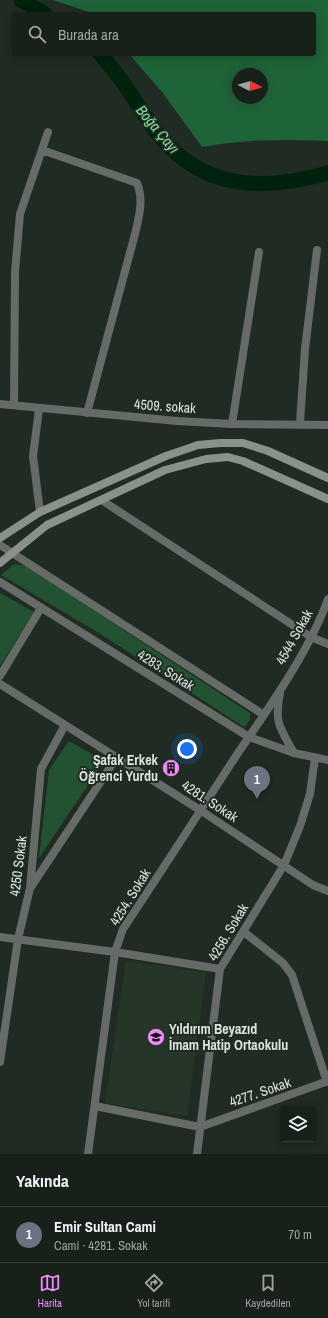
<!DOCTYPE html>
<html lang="tr">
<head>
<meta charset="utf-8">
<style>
	:root { --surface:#18201a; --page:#252d27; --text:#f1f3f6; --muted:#9fa3a2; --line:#363e39; --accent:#ee8cf8 }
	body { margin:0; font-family:"Archivo Narrow",sans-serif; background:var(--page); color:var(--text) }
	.controls { position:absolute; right:12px; bottom:12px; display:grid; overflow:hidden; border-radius:4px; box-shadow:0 2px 10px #0003 }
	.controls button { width:36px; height:36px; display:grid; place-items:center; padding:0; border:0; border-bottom:1px solid var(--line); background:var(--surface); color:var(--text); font:20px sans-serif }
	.compass { position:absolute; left:232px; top:68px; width:36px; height:36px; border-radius:50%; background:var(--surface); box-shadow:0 2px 10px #0003; rotate:96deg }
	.you { position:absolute; left:187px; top:749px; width:14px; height:14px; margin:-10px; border:3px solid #fff; border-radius:50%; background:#1a73e8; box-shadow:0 0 0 6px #1a73e833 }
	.badge { display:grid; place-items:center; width:26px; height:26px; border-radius:50%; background:var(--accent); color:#fff; font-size:13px; font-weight:700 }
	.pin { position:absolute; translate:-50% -33px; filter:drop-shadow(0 1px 2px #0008) }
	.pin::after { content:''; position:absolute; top:21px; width:14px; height:12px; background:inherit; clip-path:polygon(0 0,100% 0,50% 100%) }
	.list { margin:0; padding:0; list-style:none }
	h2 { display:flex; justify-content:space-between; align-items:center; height:52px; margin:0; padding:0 16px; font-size:17px }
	h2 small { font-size:13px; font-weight:400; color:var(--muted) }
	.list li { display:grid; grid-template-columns:26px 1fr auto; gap:12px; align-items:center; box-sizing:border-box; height:56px; padding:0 16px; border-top:1px solid var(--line) }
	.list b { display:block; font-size:15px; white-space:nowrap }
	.list p { margin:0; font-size:13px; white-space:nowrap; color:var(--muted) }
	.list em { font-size:13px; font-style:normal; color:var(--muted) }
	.icon { flex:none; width:22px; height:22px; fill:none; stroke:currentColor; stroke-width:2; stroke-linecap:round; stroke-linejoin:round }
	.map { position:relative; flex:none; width:328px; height:1154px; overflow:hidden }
	.search { position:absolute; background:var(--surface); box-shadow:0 2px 10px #0003; left:12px; right:12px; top:12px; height:44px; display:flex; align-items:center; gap:10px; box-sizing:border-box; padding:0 14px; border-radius:4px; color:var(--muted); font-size:15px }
	.sheet { height:108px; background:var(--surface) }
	nav { display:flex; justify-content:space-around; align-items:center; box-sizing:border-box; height:56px; border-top:1px solid var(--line); background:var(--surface); font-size:11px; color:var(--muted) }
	nav a { display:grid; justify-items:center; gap:2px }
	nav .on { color:var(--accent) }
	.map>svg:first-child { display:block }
</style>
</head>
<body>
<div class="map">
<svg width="328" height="1154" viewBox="0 0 328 1154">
	<rect width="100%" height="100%" fill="#202b23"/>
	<path fill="#253629" d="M126 961 206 972 187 1116 105 1103Z"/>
	<path fill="#235232" d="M14 564 26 566 250 713V720L244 727 99 633 1 575Z
		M0 593 34 612 0 666Z
		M69 741 104 761 39 858 49 770Z"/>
	<path fill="#1f6338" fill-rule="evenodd" d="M53 0H328V141C286 139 244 139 202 147L162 92 129 54H314V14H95ZM238 74H262V98H238Z"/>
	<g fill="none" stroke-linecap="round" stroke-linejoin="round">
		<path stroke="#00210b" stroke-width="15" d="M21 0 45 14
			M100 54C122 77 137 105 155 130 200 190 262 192 328 173"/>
		<path stroke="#666b67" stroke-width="8" d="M42 150 137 183C144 200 139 217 135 234L87 413
			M14 405 15 272 20 214 48 132
			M39 409 33 456 40 512
			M300 423 305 349 317 250
			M232 424 259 252
			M103 501 311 637 328 644
			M0 545 264 715
			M0 582 249 737 294 753 328 760
			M0 676 41 608
			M0 684 200 810 313 885 328 891
			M280 693C274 723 280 728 294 753
			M31 887 117 757
			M244 932 283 963 292 975 327 1082
			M0 937 115 952 220 969
			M0 1062 18 939 30 888 41 769 65 725
			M95 1106 200 1127 328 1081
			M88 1154 115 952 123 929C161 872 198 814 236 756 268 709 309 652 328 599
			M197 1154 220 969 284 865 300 826 310 794 315 758"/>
		<path stroke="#666b67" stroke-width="8" d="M0 404 177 421 232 424 328 425"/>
		<path stroke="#89918a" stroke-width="8" d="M0 538 40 512 166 456 198 445 220 443H243L268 451 328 478
			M0 563 47 525 165 470 206 459 228 457 243 461 328 499"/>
	</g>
	<defs>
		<symbol id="building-disc" viewBox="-11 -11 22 22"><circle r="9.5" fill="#ee8cf8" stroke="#202b23"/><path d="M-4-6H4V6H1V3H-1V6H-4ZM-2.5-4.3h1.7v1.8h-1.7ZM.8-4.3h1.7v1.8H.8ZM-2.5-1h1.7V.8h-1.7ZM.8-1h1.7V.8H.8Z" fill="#111"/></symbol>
		<symbol id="school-disc" viewBox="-11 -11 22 22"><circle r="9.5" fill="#ee8cf8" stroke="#202b23"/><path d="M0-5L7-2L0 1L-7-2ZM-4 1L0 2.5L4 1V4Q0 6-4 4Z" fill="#111"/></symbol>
	</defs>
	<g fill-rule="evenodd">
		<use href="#building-disc" x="161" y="758" width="20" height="20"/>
		<use href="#school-disc" x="146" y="1027" width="20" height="20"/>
	</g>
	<g text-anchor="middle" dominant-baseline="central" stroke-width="4" stroke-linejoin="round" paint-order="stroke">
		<g font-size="14" fill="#dce3dd" stroke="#202b23">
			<text transform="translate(165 406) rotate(4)">4509. sokak</text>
			<text transform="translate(294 637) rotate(-61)">4544 Sokak</text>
			<text transform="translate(166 670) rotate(32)">4283. Sokak</text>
			<text transform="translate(210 801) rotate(33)">4281. Sokak</text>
			<text transform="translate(18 866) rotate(-83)">4250 Sokak</text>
			<text transform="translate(130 897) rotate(-58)">4254. Sokak</text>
			<text transform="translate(228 932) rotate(-59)">4256. Sokak</text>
			<text transform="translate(260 1092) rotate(-19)">4277. Sokak</text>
		</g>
		<g font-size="14" font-weight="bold" fill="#dce3dd" stroke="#202b23" text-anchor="end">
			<text x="158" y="760">Şafak Erkek<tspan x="158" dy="16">Öğrenci Yurdu</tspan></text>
			<text x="169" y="1029" text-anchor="start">Yıldırım Beyazıd<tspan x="169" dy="16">İmam Hatip Ortaokulu</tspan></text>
		</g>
		<g font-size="15" font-style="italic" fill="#80dd9c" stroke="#202b23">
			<text transform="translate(158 129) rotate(50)">Boğa Çayı</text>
		</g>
	</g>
</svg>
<div class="controls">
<button><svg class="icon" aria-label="layers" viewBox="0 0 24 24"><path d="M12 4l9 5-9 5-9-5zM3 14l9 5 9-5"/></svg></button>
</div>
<svg class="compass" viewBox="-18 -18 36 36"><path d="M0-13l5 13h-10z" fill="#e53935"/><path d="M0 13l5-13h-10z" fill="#9fa3a2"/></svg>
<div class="you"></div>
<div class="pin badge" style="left:257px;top:799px;background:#6b7280">1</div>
<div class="search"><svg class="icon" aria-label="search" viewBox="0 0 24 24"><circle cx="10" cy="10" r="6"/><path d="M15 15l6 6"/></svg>Burada ara</div>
</div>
<section class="sheet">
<h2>Yakında<small></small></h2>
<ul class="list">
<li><span class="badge" style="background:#6b7280">1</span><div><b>Emir Sultan Cami</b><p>Cami · 4281. Sokak</p></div><em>70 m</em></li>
</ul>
</section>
<nav>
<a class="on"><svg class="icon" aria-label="map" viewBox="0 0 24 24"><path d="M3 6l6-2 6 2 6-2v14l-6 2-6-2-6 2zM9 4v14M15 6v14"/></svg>Harita</a>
<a><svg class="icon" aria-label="directions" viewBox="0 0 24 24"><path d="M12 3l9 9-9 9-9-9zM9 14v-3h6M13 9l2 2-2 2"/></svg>Yol tarifi</a>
<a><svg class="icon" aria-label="saved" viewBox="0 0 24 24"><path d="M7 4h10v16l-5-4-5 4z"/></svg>Kaydedilen</a>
</nav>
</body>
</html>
